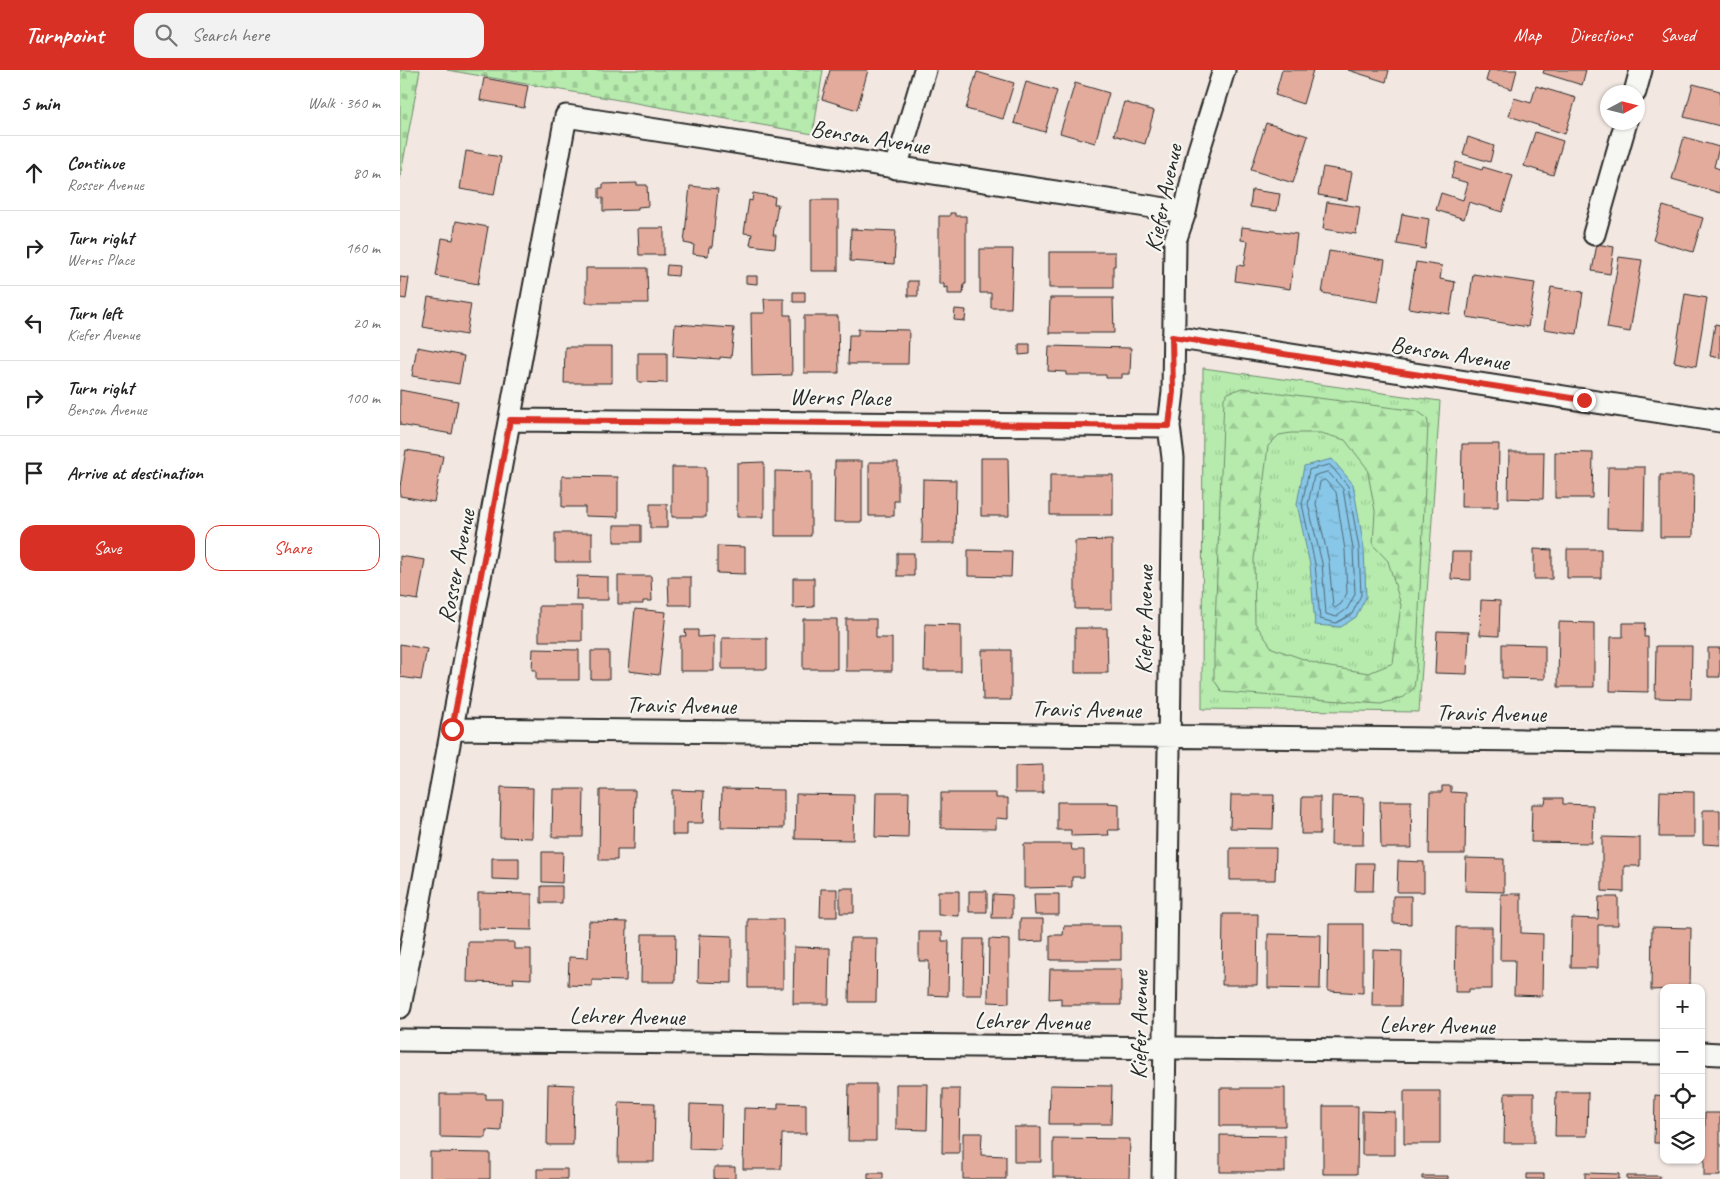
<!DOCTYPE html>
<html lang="en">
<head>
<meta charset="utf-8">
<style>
	:root { --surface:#fff; --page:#f2f2f2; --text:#222; --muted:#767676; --line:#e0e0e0; --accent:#d93025 }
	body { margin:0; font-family:Caveat,sans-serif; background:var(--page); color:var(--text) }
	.controls { position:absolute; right:15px; bottom:15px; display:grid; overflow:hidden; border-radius:10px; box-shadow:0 1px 4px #0004 }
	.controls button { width:45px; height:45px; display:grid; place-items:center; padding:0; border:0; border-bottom:1px solid var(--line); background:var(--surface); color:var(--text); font:25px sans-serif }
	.compass { position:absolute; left:1200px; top:15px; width:45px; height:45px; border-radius:50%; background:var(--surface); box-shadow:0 1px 4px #0004; rotate:83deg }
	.stop { position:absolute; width:15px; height:15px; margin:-11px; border:4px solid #d93025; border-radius:50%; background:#fff }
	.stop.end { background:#d93025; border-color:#fff; box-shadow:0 1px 5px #0008 }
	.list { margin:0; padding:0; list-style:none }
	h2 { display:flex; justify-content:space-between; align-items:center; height:65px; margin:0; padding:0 20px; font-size:21px }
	h2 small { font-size:16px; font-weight:400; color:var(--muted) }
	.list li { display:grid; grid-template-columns:32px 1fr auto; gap:15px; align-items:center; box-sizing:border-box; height:75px; padding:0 20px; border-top:1px solid var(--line) }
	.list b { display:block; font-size:19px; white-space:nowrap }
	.list p { margin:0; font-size:16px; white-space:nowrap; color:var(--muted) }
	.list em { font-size:16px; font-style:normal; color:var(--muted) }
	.actions { display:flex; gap:10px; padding:15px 20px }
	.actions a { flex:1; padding:11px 0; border:1px solid var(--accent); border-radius:15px; text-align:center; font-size:18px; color:var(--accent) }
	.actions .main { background:var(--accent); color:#fff }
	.icon { flex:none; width:28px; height:28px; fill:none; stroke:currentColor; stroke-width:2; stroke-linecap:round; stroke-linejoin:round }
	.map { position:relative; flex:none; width:1320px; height:1109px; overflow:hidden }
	header { display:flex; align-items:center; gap:30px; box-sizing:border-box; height:70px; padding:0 25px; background:var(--accent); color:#fff }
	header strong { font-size:24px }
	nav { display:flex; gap:28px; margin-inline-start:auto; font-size:18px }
	.search { width:350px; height:45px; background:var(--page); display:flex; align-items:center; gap:12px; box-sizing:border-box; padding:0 18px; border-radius:15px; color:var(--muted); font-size:19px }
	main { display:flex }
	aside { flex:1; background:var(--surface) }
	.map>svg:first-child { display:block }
</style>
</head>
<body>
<header>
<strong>Turnpoint</strong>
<div class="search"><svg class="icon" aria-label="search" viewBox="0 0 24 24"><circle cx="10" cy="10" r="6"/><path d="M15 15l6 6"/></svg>Search here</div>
<nav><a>Map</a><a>Directions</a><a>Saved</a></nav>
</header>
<main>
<aside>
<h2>5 min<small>Walk · 360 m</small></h2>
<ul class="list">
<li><svg class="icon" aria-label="ahead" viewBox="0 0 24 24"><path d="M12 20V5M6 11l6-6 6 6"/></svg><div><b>Continue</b><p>Rosser Avenue</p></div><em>80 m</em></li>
<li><svg class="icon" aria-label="right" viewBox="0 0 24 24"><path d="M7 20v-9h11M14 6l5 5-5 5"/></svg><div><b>Turn right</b><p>Werns Place</p></div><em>160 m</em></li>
<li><svg class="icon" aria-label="left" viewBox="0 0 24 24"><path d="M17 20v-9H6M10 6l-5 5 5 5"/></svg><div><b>Turn left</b><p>Kiefer Avenue</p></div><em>20 m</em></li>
<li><svg class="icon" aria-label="right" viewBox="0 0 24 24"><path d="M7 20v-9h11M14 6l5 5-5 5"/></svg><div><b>Turn right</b><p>Benson Avenue</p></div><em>100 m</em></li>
<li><svg class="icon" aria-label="arrive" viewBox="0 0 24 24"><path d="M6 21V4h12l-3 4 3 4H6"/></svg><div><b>Arrive at destination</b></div></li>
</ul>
<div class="actions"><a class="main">Save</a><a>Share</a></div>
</aside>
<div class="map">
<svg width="1320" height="1109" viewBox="0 0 1320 1109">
	<defs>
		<pattern id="grass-tufts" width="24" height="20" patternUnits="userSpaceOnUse" patternTransform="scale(1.25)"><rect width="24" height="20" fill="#b6ebad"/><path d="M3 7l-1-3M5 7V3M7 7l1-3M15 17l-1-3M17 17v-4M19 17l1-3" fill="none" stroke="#9dca95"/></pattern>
		<pattern id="forest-firs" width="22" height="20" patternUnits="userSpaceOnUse" patternTransform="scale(1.25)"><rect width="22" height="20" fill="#b6ebad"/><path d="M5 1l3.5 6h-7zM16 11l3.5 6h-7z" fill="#9dca95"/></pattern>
		<pattern id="cemetery-stones" width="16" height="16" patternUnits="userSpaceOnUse" patternTransform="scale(1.25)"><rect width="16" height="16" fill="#b6ebad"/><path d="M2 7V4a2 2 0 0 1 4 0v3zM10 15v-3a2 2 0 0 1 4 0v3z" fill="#9dca95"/></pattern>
		<pattern id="water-ripples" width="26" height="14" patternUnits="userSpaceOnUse" patternTransform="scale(1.25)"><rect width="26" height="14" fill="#88c7e8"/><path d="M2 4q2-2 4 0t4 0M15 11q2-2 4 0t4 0" fill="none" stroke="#76abc7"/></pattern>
	</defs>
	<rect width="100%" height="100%" fill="#f2e7e1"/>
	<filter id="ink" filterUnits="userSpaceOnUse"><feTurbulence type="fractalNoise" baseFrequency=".02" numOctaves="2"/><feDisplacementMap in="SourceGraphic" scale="10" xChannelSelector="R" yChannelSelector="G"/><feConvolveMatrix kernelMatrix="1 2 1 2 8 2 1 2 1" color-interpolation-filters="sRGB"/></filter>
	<g filter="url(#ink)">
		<path fill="url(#grass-tufts)" stroke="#708b6c" d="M803 298 1040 331 1019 642 802 639Z"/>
		<path fill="url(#forest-firs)" stroke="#708b6c" fill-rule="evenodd" d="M842 318 1017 341 1027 348 1028 354 1016 603 1014 618 1004 627 981 634 822 622 814 610V580L824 328 828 323ZM891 363H921L945 370 967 398 975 441 973 475 988 491 1001 535 993 593 969 603 923 596 872 578 855 553 854 489 868 376 879 365Z"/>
		<path fill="url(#cemetery-stones)" stroke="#708b6c" d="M0 0H20L0 109Z
			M47 0H423L413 64Z"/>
		<path fill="url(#water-ripples)" stroke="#63899c" d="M932 389 953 414 964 478 966 527 956 547 941 557 915 555 910 495 897 434 904 396Z"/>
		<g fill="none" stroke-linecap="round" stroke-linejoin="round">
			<path stroke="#506977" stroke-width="1" d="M930 395 948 416 959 478 961 525 952 544 936 553 920 549 915 494 902 434 909 400Z
				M928 402 943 419 953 479 955 524 947 539 936 547 926 544 922 493 908 434 914 406Z
				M925 410 936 422 945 480 947 523 941 534 935 538 933 536 929 492 916 434 920 412Z"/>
		</g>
		<path fill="#e3ab9c" stroke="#2b2b2b" d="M430 0H468L457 40 422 29Z
			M882 0H913L903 34 875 25Z
			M948 0H989L986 12Z
			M1089 0H1117L1112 19 1086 11Z
			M1144 0H1186L1182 15 1143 3Z
			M577 2 614 13 603 49 566 39Z
			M84 8 128 16 124 38 80 30Z
			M626 12 657 21 645 62 614 53Z
			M675 13 709 23 695 73 660 63Z
			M1293 14 1320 21V56L1284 47Z
			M1136 16 1176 28 1165 64 1109 46 1114 28 1131 33Z
			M724 32 754 41 745 74 714 65Z
			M866 53 908 66 893 113 851 100Z
			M1135 62 1163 71 1153 105 1124 96Z
			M1068 67 1094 76 1090 92 1063 84Z
			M1284 67 1319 77 1314 97 1320 99V123L1272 109Z
			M66 81 101 87 94 125 60 119Z
			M1056 92 1082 100 1083 97 1113 106 1102 142 1069 132 1064 149 1036 140 1041 123 1063 130 1068 113 1051 108Z
			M923 97 952 102 947 130 918 125Z
			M237 113V115H247L248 136 238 137V140L203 141V128H199V118H203V114Z
			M290 116 318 119 312 177H309L308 186 293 184 294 175 284 173Z
			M852 120 880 124 877 141 850 137Z
			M353 123 375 127 374 134H378L373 165H376L375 178 350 175 352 164 344 163 349 130 352 131Z
			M411 130H438V201H411Z
			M927 132 960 137 956 164 923 159Z
			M1263 136 1303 148 1293 182 1253 170Z
			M550 143H555V146H566V214H564L563 224H548V217L544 218V214H539V146H550Z
			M1002 144 1029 149 1025 179 997 174Z
			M56 151 88 157 78 214 36 206 42 168 53 170Z
			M842 157 897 164 890 219 835 211 837 195 844 196 848 171 841 170Z
			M238 158H264V185H239Z
			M451 159 496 161 494 194 450 191Z
			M1197 174 1214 177 1210 204 1192 201Z
			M580 179H613L611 238H591V223H580Z
			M929 181 985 190 978 232 922 223Z
			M649 182H715V196H713V218H649Z
			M1219 187 1242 190 1230 262 1207 258Z
			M1016 192 1042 196 1040 209 1055 212 1050 244 1008 238Z
			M267 195 279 196 278 206 266 205Z
			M186 198H247L248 233H186Z
			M1073 204 1135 213 1128 257 1067 247Z
			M346 206H357V214L346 213Z
			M0 207 9 208 6 229 0 228Z
			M508 211H518V226H508Z
			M1151 217 1183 222 1177 264 1144 259Z
			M393 222H405V232H393Z
			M1285 224 1307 228 1296 296 1274 292Z
			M28 227 71 234 66 265 23 257Z
			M650 228H713L714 263H649Z
			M364 229H384V245H391L392 305 352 306 351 243H365Z
			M555 239 566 240 565 251 554 250Z
			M404 246H438L439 303H404Z
			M275 254 334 258 331 288 320 287V289L273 286Z
			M1315 254 1320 255V288L1310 286Z
			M458 259 509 260 508 294H448L449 265H458Z
			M619 274H630V284L619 285Z
			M649 276 731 278 730 304H722V308H706V305H666V302L648 301Z
			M17 277 64 286 59 314 12 306Z
			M165 277H212V313H164Z
			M238 283H267V313L238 312Z
			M0 320 58 331 52 364 0 355Z
			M1062 374H1099L1098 437H1061Z
			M6 380 43 386 34 432 0 426V417Z
			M1109 382H1144L1143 429 1108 428Z
			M1155 382 1193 383 1192 428H1155Z
			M581 388H608L609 446H581Z
			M435 391H462V452H434Z
			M364 392V447H337V393Z
			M469 392H498V431H494V446H469Z
			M272 397H306V447H272Z
			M1208 397H1245L1244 459 1207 458Z
			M375 401 411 402V466H375Z
			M650 405H713V445H650Z
			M1260 405H1294L1293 467H1260Z
			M162 406 218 407V447L185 446V437H162Z
			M523 409 556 410 555 473H522Z
			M250 434H267V458H250Z
			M214 455H241V472H214Z
			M155 463H192V492H155Z
			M712 470V539H675V471Z
			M317 476 345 477V504L317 503Z
			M1134 479 1152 480V509H1134Z
			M1167 479H1201V508H1167Z
			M568 480 612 481 611 507 568 506Z
			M1052 482H1071V510L1051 509Z
			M497 483H514V506H497Z
			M0 486 25 490 18 530 0 527Z
			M177 506 208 507V530H176Z
			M218 506H251L252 531H243V534H218Z
			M268 507H291V535H269Z
			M393 508H414V537L393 538Z
			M1081 530 1100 531 1099 566 1080 565Z
			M139 536H182V571H139Z
			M235 539 266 542 259 605 229 601Z
			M403 549H437V599H403Z
			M446 549H476V568H492V601H446Z
			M1159 552 1194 553V617H1158Z
			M1223 553H1245L1244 567H1248V622L1210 621 1211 567H1223Z
			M525 554 561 555V601H524Z
			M675 558H707L708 603H675Z
			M285 560H298V567L314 566V601H280V566H286Z
			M1037 561 1069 562 1067 604 1035 603Z
			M322 568H367V599H322Z
			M0 574 27 579 21 610 0 607Z
			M1102 574 1145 575V609L1102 608Z
			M1256 576H1292L1291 629 1255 628Z
			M1308 578H1320V607H1308Z
			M133 579 179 580V610H136V600H132Z
			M582 580H611V630H583Z
			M191 581H209V609H191Z
			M643 695V723H615V696Z
			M1042 716H1051V722L1066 723 1065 784H1029L1030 722H1042Z
			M101 717 133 718 132 768 100 767Z
			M153 719H184L183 767H152Z
			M322 719 384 720V758L321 757Z
			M200 720H235L234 779H217V790H199Z
			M272 720 304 721 303 753H287V765H272Z
			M1260 721 1294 722V767H1259Z
			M476 722H509L508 768 475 767Z
			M541 723H596V728H608V749L596 748V759L541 758Z
			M396 724 454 725 453 770 395 769Z
			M831 725H874L873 759 830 758Z
			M932 726 964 727 963 775H931Z
			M902 727H920V764H901Z
			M1146 728H1163V734L1193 735 1192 773 1131 772 1132 734H1145Z
			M980 731H1011L1012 778H981Z
			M657 732H709L708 733 719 734V760H708L709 765 671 766V760H657Z
			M1303 740H1320V775L1303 774Z
			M1202 767 1240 768V796H1224V822L1202 821Z
			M624 774H671L672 780H684V807H672V817L624 818Z
			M830 778H876L875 810H830Z
			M142 782H163L162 813 142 812Z
			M92 788H119V810L92 809Z
			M1066 788 1104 789V822L1065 821Z
			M998 791 1024 792V822H997Z
			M956 793H974L973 821H955Z
			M141 816H162V833H141Z
			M440 818H454V843H440Z
			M421 819H437V847H420Z
			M538 821H559V846L538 845Z
			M569 821H587V842H569Z
			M78 823 132 824V860L78 859Z
			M593 824 612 825V848H592Z
			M634 824H659V845H635Z
			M1101 824H1121V863L1143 864 1142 926 1114 925 1115 890H1100Z
			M993 826H1011V854L993 853Z
			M1199 827H1218V855H1198V898H1171L1172 848 1198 849Z
			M823 844H858L857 915H822Z
			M348 849H383V918H348Z
			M620 849H643V871L620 872Z
			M189 851 227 852 226 911 192 910V916L168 915 169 887 188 888Z
			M929 854H963V923L928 921Z
			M664 856H721V890H650V865H663Z
			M1056 857H1092V919H1069V922H1055Z
			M1252 857 1291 858 1290 918 1251 920Z
			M519 862H542V871H549L548 926 528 925 529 891H519Z
			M242 864H276L275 912H241Z
			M868 864 921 865 920 919 868 918Z
			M299 865 332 866V913L298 912Z
			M450 868H477L476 932H449Z
			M564 869H583L582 925H563Z
			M589 869 609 870V933L588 932Z
			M68 872H114V879H131V909L113 908 114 913 67 912Z
			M394 877 430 878 429 934H393Z
			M973 880 1002 881 1001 936H972Z
			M650 899H721V935H661V928L649 929Z
			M148 1014 174 1015 173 1075H147Z
			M449 1014H476V1071H448Z
			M496 1014H528L527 1060 496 1059Z
			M650 1015 712 1016 711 1054H649Z
			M820 1018H885V1056H820Z
			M543 1019H560L559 1083H542Z
			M1004 1021H1040V1074H1004Z
			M1156 1022H1188L1187 1066H1155Z
			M1105 1023H1134V1073H1104Z
			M40 1024H86V1029H102L101 1061 86 1060V1068L40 1067Z
			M1255 1025 1264 1026V1073H1254Z
			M219 1032 255 1033 254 1092H218Z
			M378 1033 406 1034V1064H382L381 1099H343L344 1038 378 1039Z
			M290 1034 322 1035 321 1080 289 1079Z
			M923 1036H958L957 1104H923Z
			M962 1041 995 1042V1085H962Z
			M1305 1043H1320V1106H1304Z
			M614 1057H641V1092H614Z
			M563 1063H582L581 1085 606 1086V1109H563Z
			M820 1065 885 1066V1102H820Z
			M653 1068 730 1069 729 1108 653 1107Z
			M30 1082 90 1083V1109H30Z
			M314 1097H335V1109H314Z
			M137 1099H167V1109H137Z
			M468 1103H483V1109H468Z
			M1185 1103 1219 1104V1109H1185Z
			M1127 1104H1144V1109H1127Z
			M1022 1106H1048V1109H1022Z
			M1227 1106H1260V1109H1227Z"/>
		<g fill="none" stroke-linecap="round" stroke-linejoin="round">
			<defs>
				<path id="street" d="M1235 22 1241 0
					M496 98 525 0
					M1194 164 1226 52
					M773 267 1320 351
					M110 350 769 356
					M52 659 1320 672
					M0 937 166 46 785 142
					M0 970 1264 983
					M1301 983 1320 984
					M763 1109 773 388 769 356 773 322 775 171 785 142 798 83 824 0"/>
			</defs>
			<use href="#street" stroke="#2b2b2b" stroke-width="25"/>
			<use href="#street" stroke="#f6f6f2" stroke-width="21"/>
		</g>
	</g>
	<g fill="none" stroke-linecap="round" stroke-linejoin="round" filter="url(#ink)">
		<path stroke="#d93025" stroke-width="6" d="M52 659 110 350 769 356 773 322 772 267 1184 330"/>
	</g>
	<g text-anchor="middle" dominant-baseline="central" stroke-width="4.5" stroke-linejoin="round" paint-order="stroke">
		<g font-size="24" fill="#2b2b2b" stroke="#f6f6f2">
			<text transform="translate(470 67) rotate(9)">Benson Avenue</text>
			<text transform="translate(763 128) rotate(-78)">Kiefer Avenue</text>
			<text transform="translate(1050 283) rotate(9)">Benson Avenue</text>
			<text transform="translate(440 327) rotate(1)">Werns Place</text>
			<text transform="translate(56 496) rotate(-79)">Rosser Avenue</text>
			<text transform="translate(744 550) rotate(-89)">Kiefer Avenue</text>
			<text transform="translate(281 635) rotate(1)">Travis Avenue</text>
			<text transform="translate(686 639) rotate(1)">Travis Avenue</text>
			<text transform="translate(1091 643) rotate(1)">Travis Avenue</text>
			<text transform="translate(227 946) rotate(1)">Lehrer Avenue</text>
			<text transform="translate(632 951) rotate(1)">Lehrer Avenue</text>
			<text transform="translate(739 955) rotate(-89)">Kiefer Avenue</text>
			<text transform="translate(1037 955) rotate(1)">Lehrer Avenue</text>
		</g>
	</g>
</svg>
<div class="controls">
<button>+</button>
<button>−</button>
<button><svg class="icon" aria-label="locate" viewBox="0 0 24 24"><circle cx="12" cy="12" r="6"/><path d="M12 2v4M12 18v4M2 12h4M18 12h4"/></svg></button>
<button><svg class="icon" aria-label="layers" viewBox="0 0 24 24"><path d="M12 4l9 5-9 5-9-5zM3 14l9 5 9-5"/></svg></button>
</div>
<svg class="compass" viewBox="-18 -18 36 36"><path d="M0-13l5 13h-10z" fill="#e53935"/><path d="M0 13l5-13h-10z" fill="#767676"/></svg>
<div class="stop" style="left:52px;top:659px"></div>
<div class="stop end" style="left:1184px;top:330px"></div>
</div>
</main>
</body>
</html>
